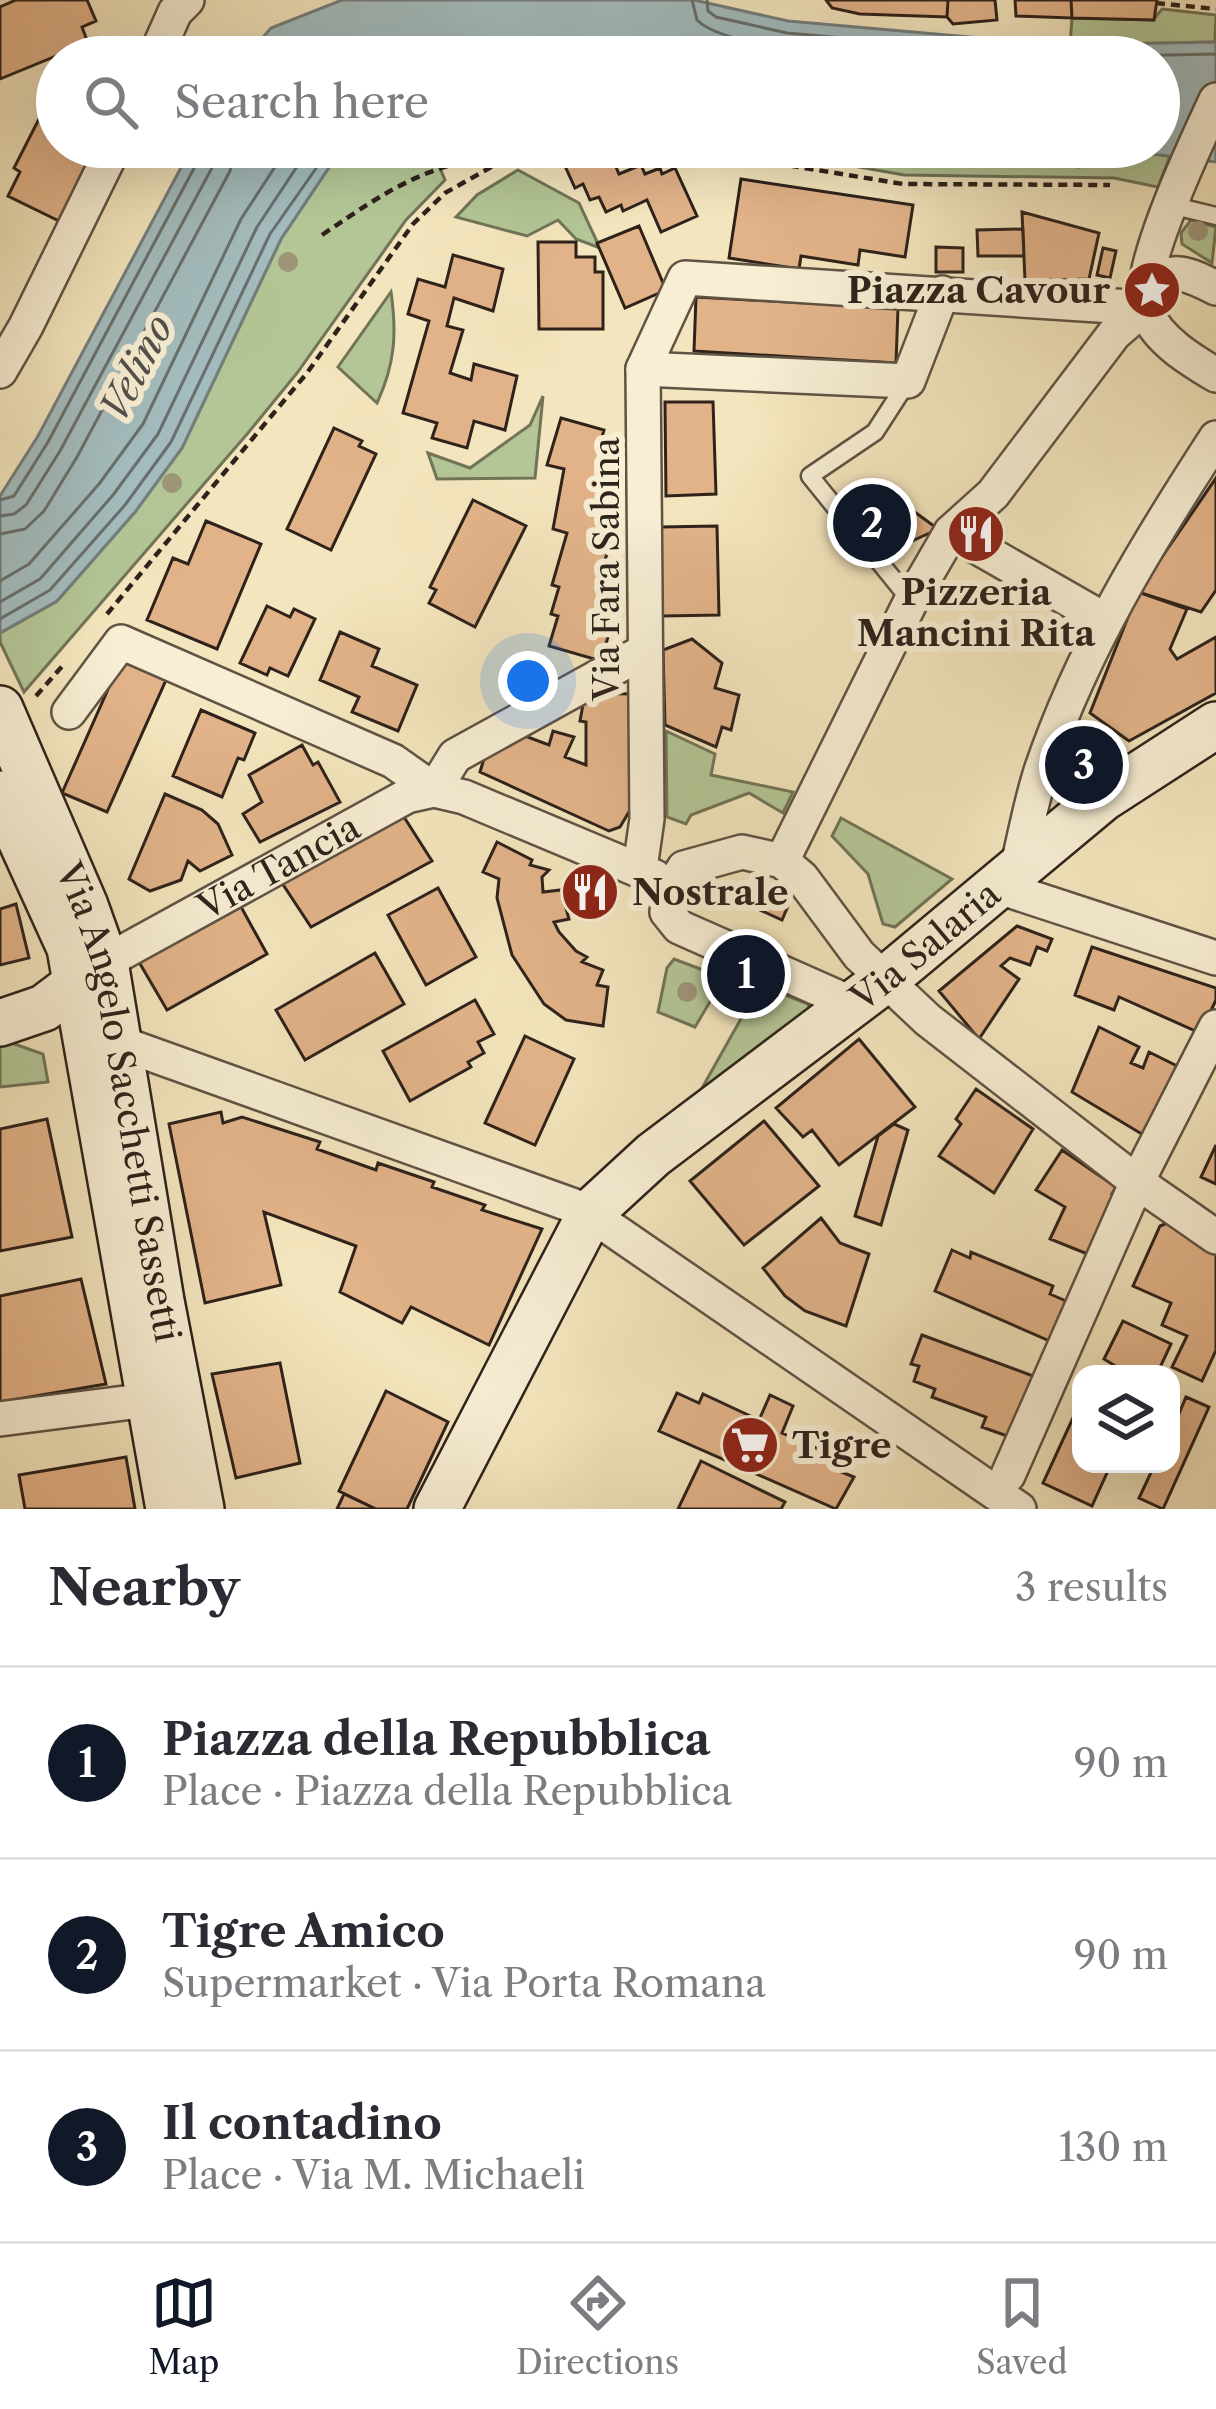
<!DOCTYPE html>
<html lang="en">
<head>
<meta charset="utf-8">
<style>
	:root { --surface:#fff; --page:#f7f7f7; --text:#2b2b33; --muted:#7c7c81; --line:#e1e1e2; --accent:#111827 }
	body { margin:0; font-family:"Libre Caslon Text",serif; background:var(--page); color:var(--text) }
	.controls { position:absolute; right:36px; bottom:36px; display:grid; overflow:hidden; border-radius:24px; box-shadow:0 12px 48px #0002 }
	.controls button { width:108px; height:108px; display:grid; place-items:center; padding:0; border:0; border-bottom:3px solid var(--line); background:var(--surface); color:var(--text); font:60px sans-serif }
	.you { position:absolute; left:528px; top:681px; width:42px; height:42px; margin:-30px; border:9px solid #fff; border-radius:50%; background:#1a73e8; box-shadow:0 0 0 18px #1a73e833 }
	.badge { display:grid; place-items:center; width:78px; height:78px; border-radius:50%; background:var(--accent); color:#fff; font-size:39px; font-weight:700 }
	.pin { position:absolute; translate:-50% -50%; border:6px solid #fff; box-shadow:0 3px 12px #0006 }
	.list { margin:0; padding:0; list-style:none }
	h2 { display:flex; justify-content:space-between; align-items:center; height:156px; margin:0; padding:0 48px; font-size:51px }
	h2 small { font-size:39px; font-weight:400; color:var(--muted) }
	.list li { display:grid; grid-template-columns:78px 1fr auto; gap:36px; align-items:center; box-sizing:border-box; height:192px; padding:0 48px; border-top:3px solid var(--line) }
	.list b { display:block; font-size:45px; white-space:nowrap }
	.list p { margin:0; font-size:39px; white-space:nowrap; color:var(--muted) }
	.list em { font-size:39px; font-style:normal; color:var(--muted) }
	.icon { flex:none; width:66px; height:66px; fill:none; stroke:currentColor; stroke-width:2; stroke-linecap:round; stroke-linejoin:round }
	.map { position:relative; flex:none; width:1216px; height:1509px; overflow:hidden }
	.search { position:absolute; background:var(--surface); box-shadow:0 12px 48px #0002; left:36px; right:36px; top:36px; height:132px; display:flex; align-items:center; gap:30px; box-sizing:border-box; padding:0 42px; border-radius:66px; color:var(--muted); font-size:45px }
	.sheet { height:732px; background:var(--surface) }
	nav { display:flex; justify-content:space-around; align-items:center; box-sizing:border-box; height:168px; border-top:3px solid var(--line); background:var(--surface); font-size:33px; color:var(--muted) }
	nav a { display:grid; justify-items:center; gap:6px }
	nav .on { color:var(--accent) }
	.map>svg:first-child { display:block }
</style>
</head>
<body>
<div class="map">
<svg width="1216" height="1509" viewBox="0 0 1216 1509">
	<rect width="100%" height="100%" fill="#f3e5bd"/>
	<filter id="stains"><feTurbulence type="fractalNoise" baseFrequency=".00167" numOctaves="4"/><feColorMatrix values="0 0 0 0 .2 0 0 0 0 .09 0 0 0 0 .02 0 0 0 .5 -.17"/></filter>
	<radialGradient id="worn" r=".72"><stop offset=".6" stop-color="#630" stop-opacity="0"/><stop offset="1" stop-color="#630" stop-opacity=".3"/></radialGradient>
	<path fill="#b4c696" stroke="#717458" stroke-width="3" d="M1162 9 1216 15 1215 42 1070 45 1072 18 1153 20Z
		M348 147H509L436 159 445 180 406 220 297 373 248 433 24 692 0 642V633L57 601 135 512 182 448 281 239 332 163Z
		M747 147H1096L1170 156 1158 187 1114 178 904 175Z
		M518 170 579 203 600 248 576 239 558 220 527 236 456 217 477 195Z
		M1191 220 1216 227 1212 263 1182 244 1181 233Z
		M391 292C397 334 395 364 377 403L338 367Z
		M543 396 535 478 437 479 428 453 470 468 530 425Z
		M666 731 715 754 711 775 793 792 783 813 749 793 691 815 686 824 667 817Z
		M841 818 952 879 895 927 883 924 868 874 832 836Z
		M674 959 716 975 721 983 695 1027 658 1012 667 968Z
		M760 985 808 1004 810 1011 697 1097Z
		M9 1042 43 1054 48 1082 0 1087V1044Z"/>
	<path fill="#a3bcbe" stroke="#747e7d" stroke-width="3" d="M342 0H694L788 21 1062 45 1216 42V162L1096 147H1159V57H246L271 28Z
		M192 147H348L332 163 281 239 182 448 135 512 57 601 0 633V496L38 436Z"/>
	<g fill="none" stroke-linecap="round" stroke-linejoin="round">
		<path stroke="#686f6c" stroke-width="3" d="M692 0 697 20C727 50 851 53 896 57
			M707 0 708 11 716 17 787 33 1059 57
			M1074 57 1216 54
			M0 500 14 496 48 442 200 157 202 147
			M0 516 14 514 26 505 60 451 214 164 217 147
			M0 534 25 529 44 511 77 457 230 171 235 147
			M0 581 29 564 99 484 143 424 241 219 288 147
			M0 602 40 579 113 495 158 434 257 227 310 147
			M0 619 50 590 125 505 171 442 270 234 331 147"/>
	</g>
	<path fill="#e2b389" stroke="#2e221b" stroke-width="3" d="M16 0H87L96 21 82 27 88 43 0 79V7Z
		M826 0H948L947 17 860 14 832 8Z
		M948 0H995L997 20 953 24 947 17Z
		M1015 0H1071L1072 18 1016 16Z
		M1071 0H1157L1154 20 1072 18Z
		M57 112V147H97L59 221 8 196 20 172 14 168 42 113 53 119Z
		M587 155 591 164 611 155 619 174 641 165 645 174 660 168 662 174 675 168 697 216 661 232 647 200 623 211 621 205 606 212 599 197 590 200 583 184 575 188 565 166Z
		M741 179 913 205 905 257 860 250 858 265 801 256 799 269 729 258Z
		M1022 212 1099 233 1089 279 1025 281Z
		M639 226 666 290 625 308 597 243Z
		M1023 229 1024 256H978L977 230Z
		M538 242H576V257H595V272H603V329H539Z
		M936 247 963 248V272H936Z
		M1103 248 1116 251 1110 278 1097 275Z
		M453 255 503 269 493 311 454 298 447 326 463 330 450 373 471 380 474 364 517 376 505 430 474 421 467 448 432 438 437 423 403 413 429 321 408 314 418 279 445 287Z
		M696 297 898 308 896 363 694 351Z
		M665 402H713L716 494 666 496Z
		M561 418 604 430 598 451 605 453 597 481 601 482 599 491 618 497 611 521 602 519 596 541 610 545 603 566 611 568 601 601 617 606 601 661 549 646 558 616 551 614 559 587 552 585 567 533 553 529 564 469 547 465Z
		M334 428 362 441 359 446 376 454 331 550 287 529Z
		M1216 478V590L1201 612 1138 592Z
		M868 498 898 529 916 513 938 529 880 556 846 517Z
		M473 500 526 526 475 627 429 603 436 590 430 587Z
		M206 521 261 544 217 649 147 620 173 558 188 564Z
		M717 526 719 615 662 616 661 527Z
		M1138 592 1187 609 1170 649 1177 659 1216 637V693L1129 741 1090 713Z
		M267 606 290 617 294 609 315 619 288 676 270 668 267 675 240 663Z
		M340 632 379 649 372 666 417 685 398 731 352 712 359 697 320 680Z
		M692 639 722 663 715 688 739 695 731 730 722 727 716 747 665 725 663 650Z
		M121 660 166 680 107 812 62 793Z
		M585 693 630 694 633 805 620 827 609 831 480 772 486 752 517 733 549 745 553 731 574 737 565 757 586 765V722L580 721Z
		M201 710 255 733 244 760 238 758 222 797 173 776Z
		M302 745 313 765 318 762 340 802 260 842 243 814 262 802 249 775Z
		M165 794 202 810 218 824 232 855 200 871 188 861 181 880 150 891 129 879Z
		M404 817 432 861 311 927 282 883Z
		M497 842 532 860 530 865 549 870 542 877 543 892 561 890 569 919 554 922 559 932 576 951 587 957 582 962 603 970 597 985 608 987 603 1026 566 1020 544 1004 512 955 497 898 499 879 483 872Z
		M438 888 476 957 426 985 388 915Z
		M756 891 788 906 782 920 749 905Z
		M16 904 29 958 0 965V909Z
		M240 905 267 954 167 1010 139 962Z
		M1017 926 1052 939 1047 951 1037 947 1030 965 1010 958 1001 966 1019 979 979 1039 939 991Z
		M1092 947 1216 988V1000L1200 1033 1119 997 1114 1010 1075 995Z
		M375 953 404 1004 305 1060 276 1010Z
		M475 1000 494 1034 478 1042 484 1053 468 1062 471 1067 410 1101 383 1051Z
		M1099 1027 1139 1047 1131 1063 1143 1068 1149 1052 1181 1068 1145 1136 1072 1092Z
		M525 1036 574 1059 535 1145 485 1123Z
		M859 1039 915 1107 839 1165 812 1130 803 1137 776 1108Z
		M976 1089 1033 1129 994 1193 939 1156 961 1124 956 1119Z
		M221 1112 223 1123 242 1117 320 1142 317 1149 376 1170 378 1163 434 1182 432 1187 485 1205 482 1210 542 1229 489 1345 411 1307 402 1323 340 1292 356 1246 264 1212 281 1285 205 1303 169 1124Z
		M47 1119 72 1237 0 1251V1129Z
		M764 1121 819 1186 744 1245 690 1181Z
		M894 1124 908 1130 881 1225 855 1216 878 1136Z
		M1216 1145V1184L1201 1177Z
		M1062 1150 1116 1187 1112 1194 1117 1197 1090 1255 1050 1239 1065 1207 1036 1190Z
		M821 1218 840 1243 869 1254 846 1326 805 1311 785 1296 763 1268Z
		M1170 1222 1216 1244V1350L1202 1381 1172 1367 1187 1336 1162 1325 1171 1303 1133 1286 1160 1226Z
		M952 1250 970 1258 971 1252 1053 1286 1050 1294 1066 1301 1052 1342 935 1291Z
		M81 1279 106 1384 0 1402V1296Z
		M1123 1321 1171 1344 1157 1374H1128L1104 1359Z
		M922 1335 1033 1376 1010 1437 982 1427 986 1417 932 1397 935 1389 914 1381 919 1366 911 1364Z
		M280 1363 300 1463 236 1478 212 1374Z
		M386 1391 448 1422 407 1509H376L339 1491Z
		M677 1393 699 1403 703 1394 759 1420 770 1395 793 1406 782 1433 837 1457 834 1469 854 1477 836 1509 659 1431Z
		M1186 1397 1209 1407 1163 1509 1139 1498 1155 1464H1171V1413L1178 1416Z
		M1078 1407 1081 1464H1111L1092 1506 1043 1483Z
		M126 1457 135 1509H25L19 1475Z
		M701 1461 785 1502 781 1509H678Z
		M344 1494 376 1509H337Z"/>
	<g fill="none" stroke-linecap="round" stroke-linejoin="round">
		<defs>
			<path id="service" d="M1170 205 1216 216
				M908 381 875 432 810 476 911 601"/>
			<g id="minor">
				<path d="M155 57 175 12 187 0"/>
				<path d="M1216 100C1198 139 1132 276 1147 313 1159 341 1191 360 1216 375"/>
				<path d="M1147 283C1176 267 1188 274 1216 288"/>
				<path d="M643 369 908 381 942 293"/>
				<path d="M0 371 26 326 114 147"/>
				<path d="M951 532 1105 620"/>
				<path d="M69 712 121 642 393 761 434 790 455 756 645 651"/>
				<path d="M782 861 911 601 951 532 993 494 1114 334 1144 308"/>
				<path d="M640 868 647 819 643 369 685 278 1144 308"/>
				<path d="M1017 869C1025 836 1031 802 1041 771 1082 650 1147 544 1216 438"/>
				<path d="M996 886 1216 958"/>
				<path id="s1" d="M105 962 407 796 434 790 464 797 655 877"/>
				<path d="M853 1004 679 927 667 912 672 887 684 868 742 852 782 861 802 878 859 955 928 1020 1137 1182 1216 1237"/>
				<path d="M120 1043 591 1212"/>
				<path d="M609 1227 1019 1509"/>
				<path d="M0 1419 148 1400"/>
				<path d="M1008 1475 1137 1182 1216 1027"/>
			</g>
			<g id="secondary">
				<path id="s2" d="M0 709 85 906 105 962 161 1301 201 1509"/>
				<path d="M0 794 70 948 169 1509"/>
				<path d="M0 1023 44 1008 93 971"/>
				<path id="s3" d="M437 1509 591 1212 653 1155 886 979 1103 798 1216 725"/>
			</g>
		</defs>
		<use href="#service" stroke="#5f5344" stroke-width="21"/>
		<use href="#minor" stroke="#5f5344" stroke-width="38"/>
		<use href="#secondary" stroke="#2e221b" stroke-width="50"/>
		<path stroke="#2e221b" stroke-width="4.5" stroke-dasharray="9 6" stroke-linecap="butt" d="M1156 3 1216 9
			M641 147 725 155 903 184 1110 185
			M322 235C391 188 427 163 513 153
			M107 614 307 373 413 224 445 193 518 152 549 147
			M36 696 64 664"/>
		<use href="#service" stroke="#f7eed4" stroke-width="16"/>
		<use href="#minor" stroke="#f7eed4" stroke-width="33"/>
		<use href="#secondary" stroke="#f7eed4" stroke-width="45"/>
	</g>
	<g fill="#9d9578">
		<circle cx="1079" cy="159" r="10"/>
		<circle cx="1198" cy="231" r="10"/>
		<circle cx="288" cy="262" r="10"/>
		<circle cx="172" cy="483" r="10"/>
		<circle cx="687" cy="992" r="10"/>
	</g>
	<defs>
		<symbol id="sight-disc" viewBox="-11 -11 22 22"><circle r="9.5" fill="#8f2418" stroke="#f7eed4"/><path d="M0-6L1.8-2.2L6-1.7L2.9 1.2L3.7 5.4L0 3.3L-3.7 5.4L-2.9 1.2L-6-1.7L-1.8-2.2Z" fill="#fff"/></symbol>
		<symbol id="restaurant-disc" viewBox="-11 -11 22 22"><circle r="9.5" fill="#8f2418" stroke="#f7eed4"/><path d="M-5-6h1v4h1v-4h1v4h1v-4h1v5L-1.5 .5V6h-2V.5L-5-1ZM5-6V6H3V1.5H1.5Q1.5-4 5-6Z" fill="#fff"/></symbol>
		<symbol id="supermarket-disc" viewBox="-11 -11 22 22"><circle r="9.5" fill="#8f2418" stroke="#f7eed4"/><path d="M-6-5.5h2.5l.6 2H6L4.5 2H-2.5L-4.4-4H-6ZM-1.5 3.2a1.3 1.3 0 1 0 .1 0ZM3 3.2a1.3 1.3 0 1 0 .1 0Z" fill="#fff"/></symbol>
	</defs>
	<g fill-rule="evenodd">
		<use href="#sight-disc" x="1119" y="257" width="66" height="66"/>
		<use href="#restaurant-disc" x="943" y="501" width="66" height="66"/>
		<use href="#restaurant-disc" x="557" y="859" width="66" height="66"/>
		<use href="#supermarket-disc" x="717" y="1412" width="66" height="66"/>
	</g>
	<g text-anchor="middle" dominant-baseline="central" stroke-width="12" stroke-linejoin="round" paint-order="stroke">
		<g font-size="36" font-weight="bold" fill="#2e221b" stroke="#f7eed4" text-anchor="start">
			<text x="1110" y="290" text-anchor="end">Piazza Cavour</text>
			<text x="976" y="592" text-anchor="middle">Pizzeria<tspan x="976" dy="41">Mancini Rita</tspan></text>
			<text x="632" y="892">Nostrale</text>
			<text x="792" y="1445">Tigre</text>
		</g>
		<g font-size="36" fill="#2e221b" stroke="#f7eed4">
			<text transform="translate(606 569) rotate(-90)">Via Fara Sabina</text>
			<text stroke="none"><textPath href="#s1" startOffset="198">Via Tancia</textPath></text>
			<text stroke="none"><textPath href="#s3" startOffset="762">Via Salaria</textPath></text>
			<text stroke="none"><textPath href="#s2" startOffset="414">Via Angelo Sacchetti Sassetti</textPath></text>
		</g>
		<g font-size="39" font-style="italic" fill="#51504c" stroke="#f7eed4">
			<text transform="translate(136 368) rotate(-63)">Velino</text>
		</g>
	</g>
	<rect width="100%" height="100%" filter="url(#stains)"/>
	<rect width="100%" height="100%" fill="url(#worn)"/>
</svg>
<div class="controls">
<button><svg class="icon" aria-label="layers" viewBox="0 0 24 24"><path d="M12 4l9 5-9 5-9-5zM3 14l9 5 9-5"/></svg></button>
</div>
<div class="you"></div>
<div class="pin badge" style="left:746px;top:974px">1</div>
<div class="pin badge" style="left:872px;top:523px">2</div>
<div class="pin badge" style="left:1084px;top:765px">3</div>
<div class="search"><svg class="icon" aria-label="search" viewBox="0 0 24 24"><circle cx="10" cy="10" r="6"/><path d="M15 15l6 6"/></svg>Search here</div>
</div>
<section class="sheet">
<h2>Nearby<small>3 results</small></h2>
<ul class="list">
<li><span class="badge">1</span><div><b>Piazza della Repubblica</b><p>Place · Piazza della Repubblica</p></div><em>90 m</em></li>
<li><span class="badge">2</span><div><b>Tigre Amico</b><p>Supermarket · Via Porta Romana</p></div><em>90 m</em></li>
<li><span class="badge">3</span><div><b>Il contadino</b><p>Place · Via M. Michaeli</p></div><em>130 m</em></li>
</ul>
</section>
<nav>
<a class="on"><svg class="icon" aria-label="map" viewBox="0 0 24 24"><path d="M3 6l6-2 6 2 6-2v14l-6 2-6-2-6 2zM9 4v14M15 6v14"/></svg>Map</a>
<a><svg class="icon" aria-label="directions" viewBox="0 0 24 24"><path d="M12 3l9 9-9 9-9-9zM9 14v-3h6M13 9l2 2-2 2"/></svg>Directions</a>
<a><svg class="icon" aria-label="saved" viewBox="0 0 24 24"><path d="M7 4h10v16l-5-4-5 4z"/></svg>Saved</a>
</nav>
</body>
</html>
